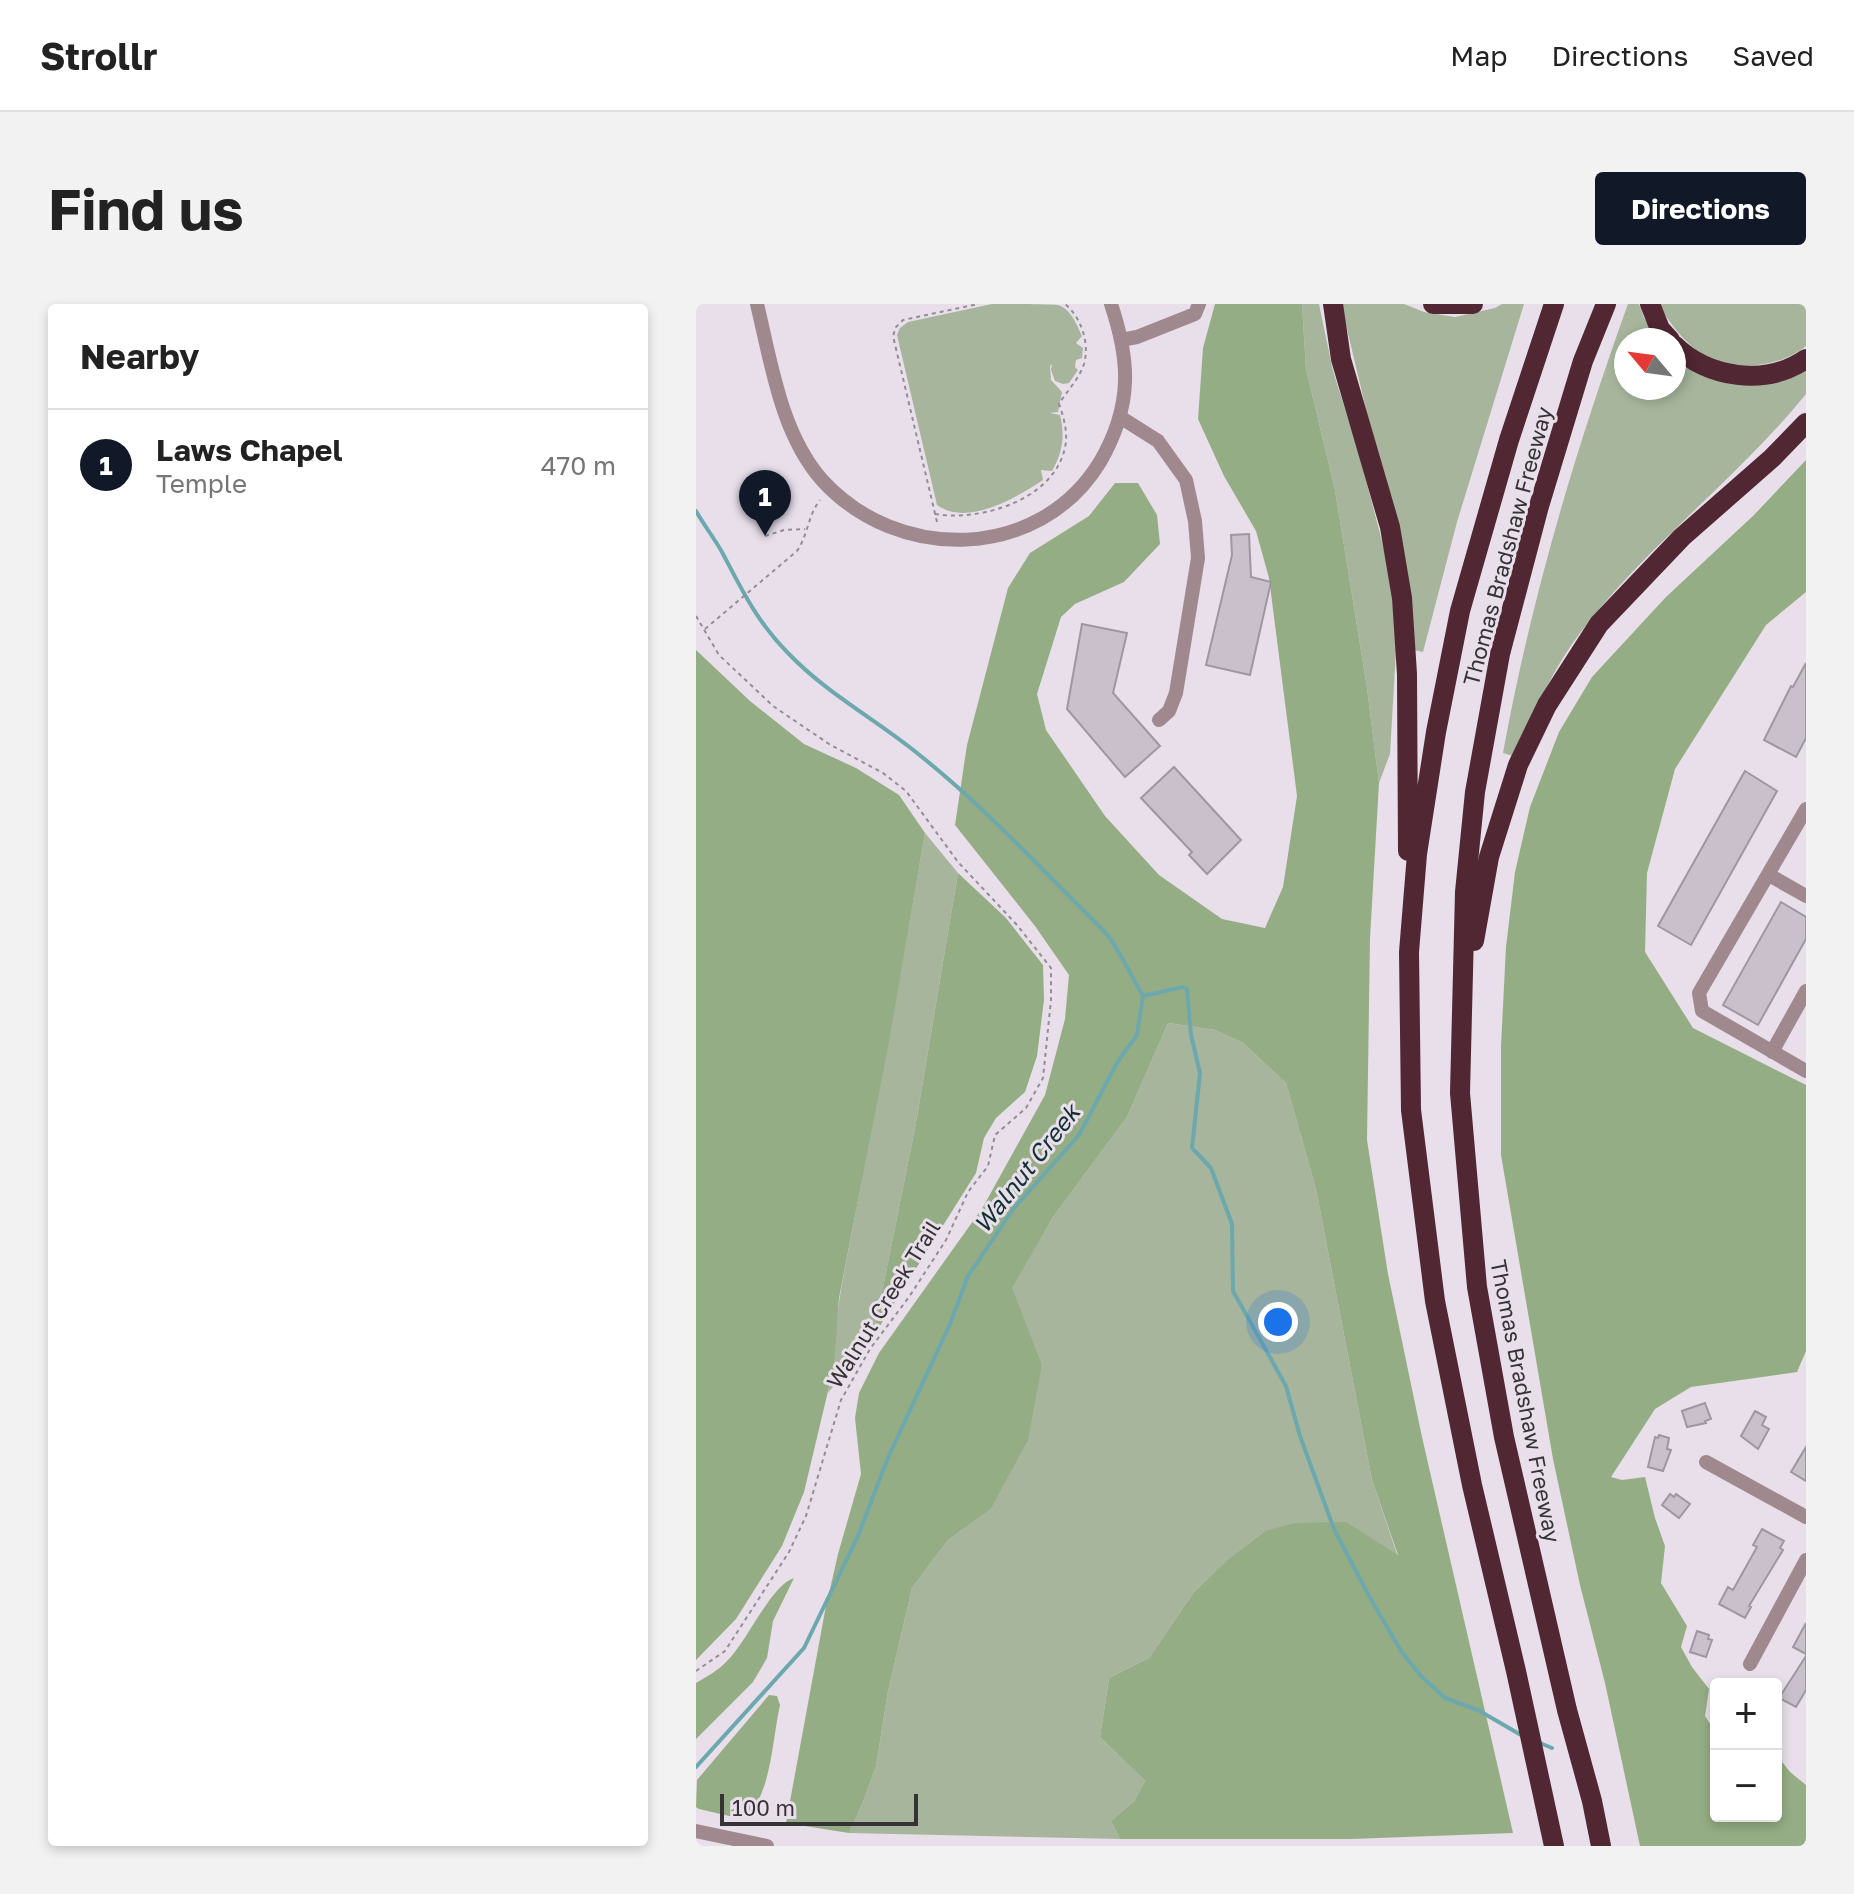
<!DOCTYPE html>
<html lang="en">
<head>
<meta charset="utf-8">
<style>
	:root { --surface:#fff; --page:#f2f2f2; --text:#222; --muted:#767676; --line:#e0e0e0; --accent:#111827 }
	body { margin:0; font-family:"Golos Text",sans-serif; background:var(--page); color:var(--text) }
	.controls { position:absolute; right:24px; bottom:24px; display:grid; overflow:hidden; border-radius:8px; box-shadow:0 4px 12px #0003 }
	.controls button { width:72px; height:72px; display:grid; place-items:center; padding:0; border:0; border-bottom:2px solid var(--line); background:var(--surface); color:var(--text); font:40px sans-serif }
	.compass { position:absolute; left:918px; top:24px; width:72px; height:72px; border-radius:50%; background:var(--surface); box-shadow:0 4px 12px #0003; rotate:299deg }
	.scale { position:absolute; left:24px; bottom:20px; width:198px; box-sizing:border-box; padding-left:8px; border:4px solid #363337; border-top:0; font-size:22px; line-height:28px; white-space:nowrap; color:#363337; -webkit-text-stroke:6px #e8dfea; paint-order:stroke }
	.you { position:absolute; left:582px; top:1018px; width:28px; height:28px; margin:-20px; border:6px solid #fff; border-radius:50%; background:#1a73e8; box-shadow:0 0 0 12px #1a73e833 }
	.badge { display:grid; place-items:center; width:52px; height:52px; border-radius:50%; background:var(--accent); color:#fff; font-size:26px; font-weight:700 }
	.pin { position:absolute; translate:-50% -66px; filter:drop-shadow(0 2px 4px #0008) }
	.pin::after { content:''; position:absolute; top:42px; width:28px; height:24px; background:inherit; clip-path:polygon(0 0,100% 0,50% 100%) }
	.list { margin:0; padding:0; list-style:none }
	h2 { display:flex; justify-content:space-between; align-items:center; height:104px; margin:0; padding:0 32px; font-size:34px }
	h2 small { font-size:26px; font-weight:400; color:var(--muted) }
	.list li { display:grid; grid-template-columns:52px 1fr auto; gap:24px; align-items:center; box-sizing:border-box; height:112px; padding:0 32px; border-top:2px solid var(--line) }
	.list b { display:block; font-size:30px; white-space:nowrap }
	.list p { margin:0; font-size:26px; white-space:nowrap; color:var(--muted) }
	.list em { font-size:26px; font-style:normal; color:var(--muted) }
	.map { position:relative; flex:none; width:1110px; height:1542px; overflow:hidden; border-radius:8px }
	header { display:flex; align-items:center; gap:48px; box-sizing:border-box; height:112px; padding:0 40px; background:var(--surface); border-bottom:2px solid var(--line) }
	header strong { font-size:38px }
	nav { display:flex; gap:44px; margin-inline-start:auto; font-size:28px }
	.intro { display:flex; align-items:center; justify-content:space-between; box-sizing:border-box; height:192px; padding:0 48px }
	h1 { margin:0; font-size:56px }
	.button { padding:20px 36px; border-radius:8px; background:var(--accent); color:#fff; font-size:28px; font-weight:700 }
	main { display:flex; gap:48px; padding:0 48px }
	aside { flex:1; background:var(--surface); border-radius:8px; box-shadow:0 4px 12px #0003 }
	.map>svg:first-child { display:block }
</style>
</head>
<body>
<header>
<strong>Strollr</strong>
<nav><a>Map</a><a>Directions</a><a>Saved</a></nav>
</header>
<div class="intro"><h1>Find us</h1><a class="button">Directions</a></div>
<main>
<aside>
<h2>Nearby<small></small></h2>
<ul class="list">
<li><span class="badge">1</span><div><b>Laws Chapel</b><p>Temple</p></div><em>470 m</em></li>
</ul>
</aside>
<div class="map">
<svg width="1110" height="1542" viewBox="0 0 1110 1542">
	<rect width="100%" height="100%" fill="#e8dfea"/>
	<path fill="#a6b59c" d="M296 0C313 0 348 0 362 1 375 5 381 21 386 32L380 39 387 44 386 54 380 56 379 63 382 66 373 79 367 80 359 77 355 66 356 60 354 62 355 76 366 88 362 108 354 109 364 111C369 132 367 148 356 167L345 166 347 176C320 194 271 223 241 201L201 31 204 24 212 18Z
		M606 0H623L637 67 664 153 695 272 700 347 694 450 683 479 671 384 639 186 610 65Z
		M645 0H708L728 8 759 13 799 4 806 0H828L761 218 727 348 717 346 680 147Z
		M932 0H943L948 14 963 36H930V84H978V52L999 66 1110 63V90C1041 175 950 242 884 329 856 366 837 411 817 452L807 449C835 295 879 147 932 0Z
		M962 0H1110V42C1084 64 1031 70 1003 48 986 35 973 18 962 0Z
		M229 529 262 569 220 819 177 1033 132 1089C140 1053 139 1016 146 980 175 830 203 679 229 529Z
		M472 719 519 726 547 739 590 779 620 885 676 1176 702 1253 569 1227 532 1255 498 1288 453 1354 413 1374 404 1433 449 1477 438 1497 415 1517 424 1535 153 1529 167 1498 180 1462 192 1387 216 1284 252 1236 294 1206 346 1060 315 984 357 913 431 813Z"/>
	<path fill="#95ad84" d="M519 0H606L610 65 639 186 671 384 683 479 674 634 671 836 692 970 726 1133 817 1529 655 1535H424L415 1517 438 1497 449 1477 404 1433 413 1374 453 1354 498 1288 532 1255 569 1227 599 1219 650 1218 702 1251 676 1176 620 885 590 779 547 739 519 726 472 719 431 813 357 913 316 984 346 1060 332 1136 294 1206 252 1236 216 1284 192 1387 180 1462 167 1498 153 1529 90 1519 129 1307 142 1250 165 1170 159 1114 163 1089 183 1049 287 903 349 791 369 715 373 671 339 622 259 521 271 441 312 284 334 249 393 212 419 179H442L461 211 464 240 428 278 379 300 365 313 341 390 350 426 409 512 463 571 526 615 569 624 587 583 601 492 573 274 560 227 528 172 502 115 507 44Z
		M1110 156V288L1070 321 979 465 951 569 949 648 997 724 1110 781V1047L1101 1068 995 1083 959 1105 915 1173 926 1176 949 1173 959 1214 969 1242 965 1279 991 1322 985 1343 996 1363 1013 1385 1009 1412 1020 1429V1512H1080V1450L1094 1468 1110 1481V1542H944L909 1379 884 1281 857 1155 805 851V742L810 643 819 568 834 503 863 428 896 373 970 293 1058 211Z
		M0 346 54 397 108 440 160 464 203 491 229 529 192 743 143 994 138 1062 108 1188 86 1242 40 1315 0 1356Z
		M262 569 310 614 347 661 348 696 341 752 329 788 300 814 288 834 280 869 177 1033 220 819Z
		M98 1274 77 1317 71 1354 57 1378 0 1435V1379C10 1373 23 1366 31 1357 51 1338 75 1281 98 1274Z
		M73 1391 81 1392 84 1401C76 1437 76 1482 53 1512H33L3 1505 0 1503 1 1476Z"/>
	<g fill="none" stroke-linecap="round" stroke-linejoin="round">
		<path stroke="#6ca8ad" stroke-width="4" d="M0 207C8 221 18 234 26 248 46 286 61 318 92 349 130 389 179 415 221 449 288 502 346 566 406 625 420 638 436 674 447 692L441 731 422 757 383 831 318 904 272 972 254 1020 191 1156 162 1232 108 1344 0 1463
			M447 692 487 683 491 685 495 731 504 769 496 844 515 864 536 920 537 987 590 1082 604 1132 638 1225 673 1292 705 1347 724 1371 749 1394 782 1406 825 1431
			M844 1439 856 1444"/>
	</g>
	<path fill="#c9c0cb" stroke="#9f96a1" stroke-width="2" d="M553 230 555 273 575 278 554 371 510 361 536 251 535 231Z
		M386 320 431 329 417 389 464 442 429 473 371 405Z
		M1110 359V434L1100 453 1068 436 1095 382 1097 383Z
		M478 463 545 536 511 570 493 551 496 548 445 494Z
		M1049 467 1081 487 995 641 962 622Z
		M1085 598 1110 613V635L1062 721 1027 701Z
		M1009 1099 1015 1115 1009 1117 1010 1119 991 1123 986 1107Z
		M1059 1107 1070 1113 1066 1121 1073 1125 1062 1145 1045 1132Z
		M963 1131 973 1134 971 1145 975 1146 967 1167 952 1163 959 1133 962 1134Z
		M1110 1143V1177L1095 1168Z
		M974 1190 978 1193 980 1190 994 1200 983 1214 966 1201Z
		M1066 1225 1088 1237 1084 1244 1087 1246 1053 1302 1055 1303 1049 1314 1023 1300 1032 1283 1037 1286 1061 1243 1057 1241Z
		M1110 1319V1350L1097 1343Z
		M1001 1327 1013 1331 1012 1335 1016 1336 1010 1353 994 1348Z
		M1110 1352V1386L1100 1403 1083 1394Z"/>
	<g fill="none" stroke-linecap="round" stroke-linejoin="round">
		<path stroke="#938d95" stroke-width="2" stroke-dasharray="4 4" stroke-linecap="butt" d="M239 210C287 218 364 194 370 137 371 125 367 111 363 100 371 87 383 75 388 60 394 39 385 13 369 0
			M241 218 197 32 200 23 207 16 282 0
			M69 232 88 226 109 225
			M0 312 23 351 77 402 133 440 187 469 210 487 262 558 321 621 355 664V696L347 774 330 804 299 831 292 862 272 888 250 936 213 993 174 1045 145 1096 110 1212 93 1248 29 1347 0 1367
			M9 325 101 247C112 231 112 211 124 196"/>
		<path stroke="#9f898e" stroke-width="14" d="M61 0C75 58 85 130 126 176 201 259 343 258 404 158 418 134 428 106 429 78 430 52 423 24 415 0
			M425 36 441 33 499 10 503 0
			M424 113 462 137 490 176 499 217 502 254 480 389 473 407 463 416
			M1110 505 1003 689 1006 707 1110 767
			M1073 571 1110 592
			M1076 748 1110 687
			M1010 1158 1110 1213
			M1054 1360 1110 1256
			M0 1527 71 1542"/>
		<path stroke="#502733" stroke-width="20" d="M637 0 645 55 694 223 706 294 711 370 712 547
			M737 0H777
			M954 0 964 25 974 36
			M978 41C1012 74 1069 83 1110 55
			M778 637 793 553 822 461 851 401 903 320 986 233 1076 154 1110 119
			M858 1542 820 1367 776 1181 739 997 715 806 713 648 721 550 740 428 764 307 813 136 858 0
			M905 1542 896 1497 871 1406 808 1133 781 983 764 789 769 588 779 488 804 350 843 202 887 57 910 0"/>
	</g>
	<g text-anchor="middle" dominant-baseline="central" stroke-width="6" stroke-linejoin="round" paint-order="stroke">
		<g font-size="22" fill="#363337" stroke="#e8dfea">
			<text transform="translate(811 242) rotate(-75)">Thomas Bradshaw Freeway</text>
			<text transform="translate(187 1000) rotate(-58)">Walnut Creek Trail</text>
			<text transform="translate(830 1097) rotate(79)">Thomas Bradshaw Freeway</text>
		</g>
		<g font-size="24" font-style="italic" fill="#123134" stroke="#e8dfea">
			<text transform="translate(330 864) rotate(-52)">Walnut Creek</text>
		</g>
	</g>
</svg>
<div class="controls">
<button>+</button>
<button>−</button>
</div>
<svg class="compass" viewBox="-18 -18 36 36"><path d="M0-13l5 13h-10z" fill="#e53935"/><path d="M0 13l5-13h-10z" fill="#767676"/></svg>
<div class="scale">100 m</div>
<div class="you"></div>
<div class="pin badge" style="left:69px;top:232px">1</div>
</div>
</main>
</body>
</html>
